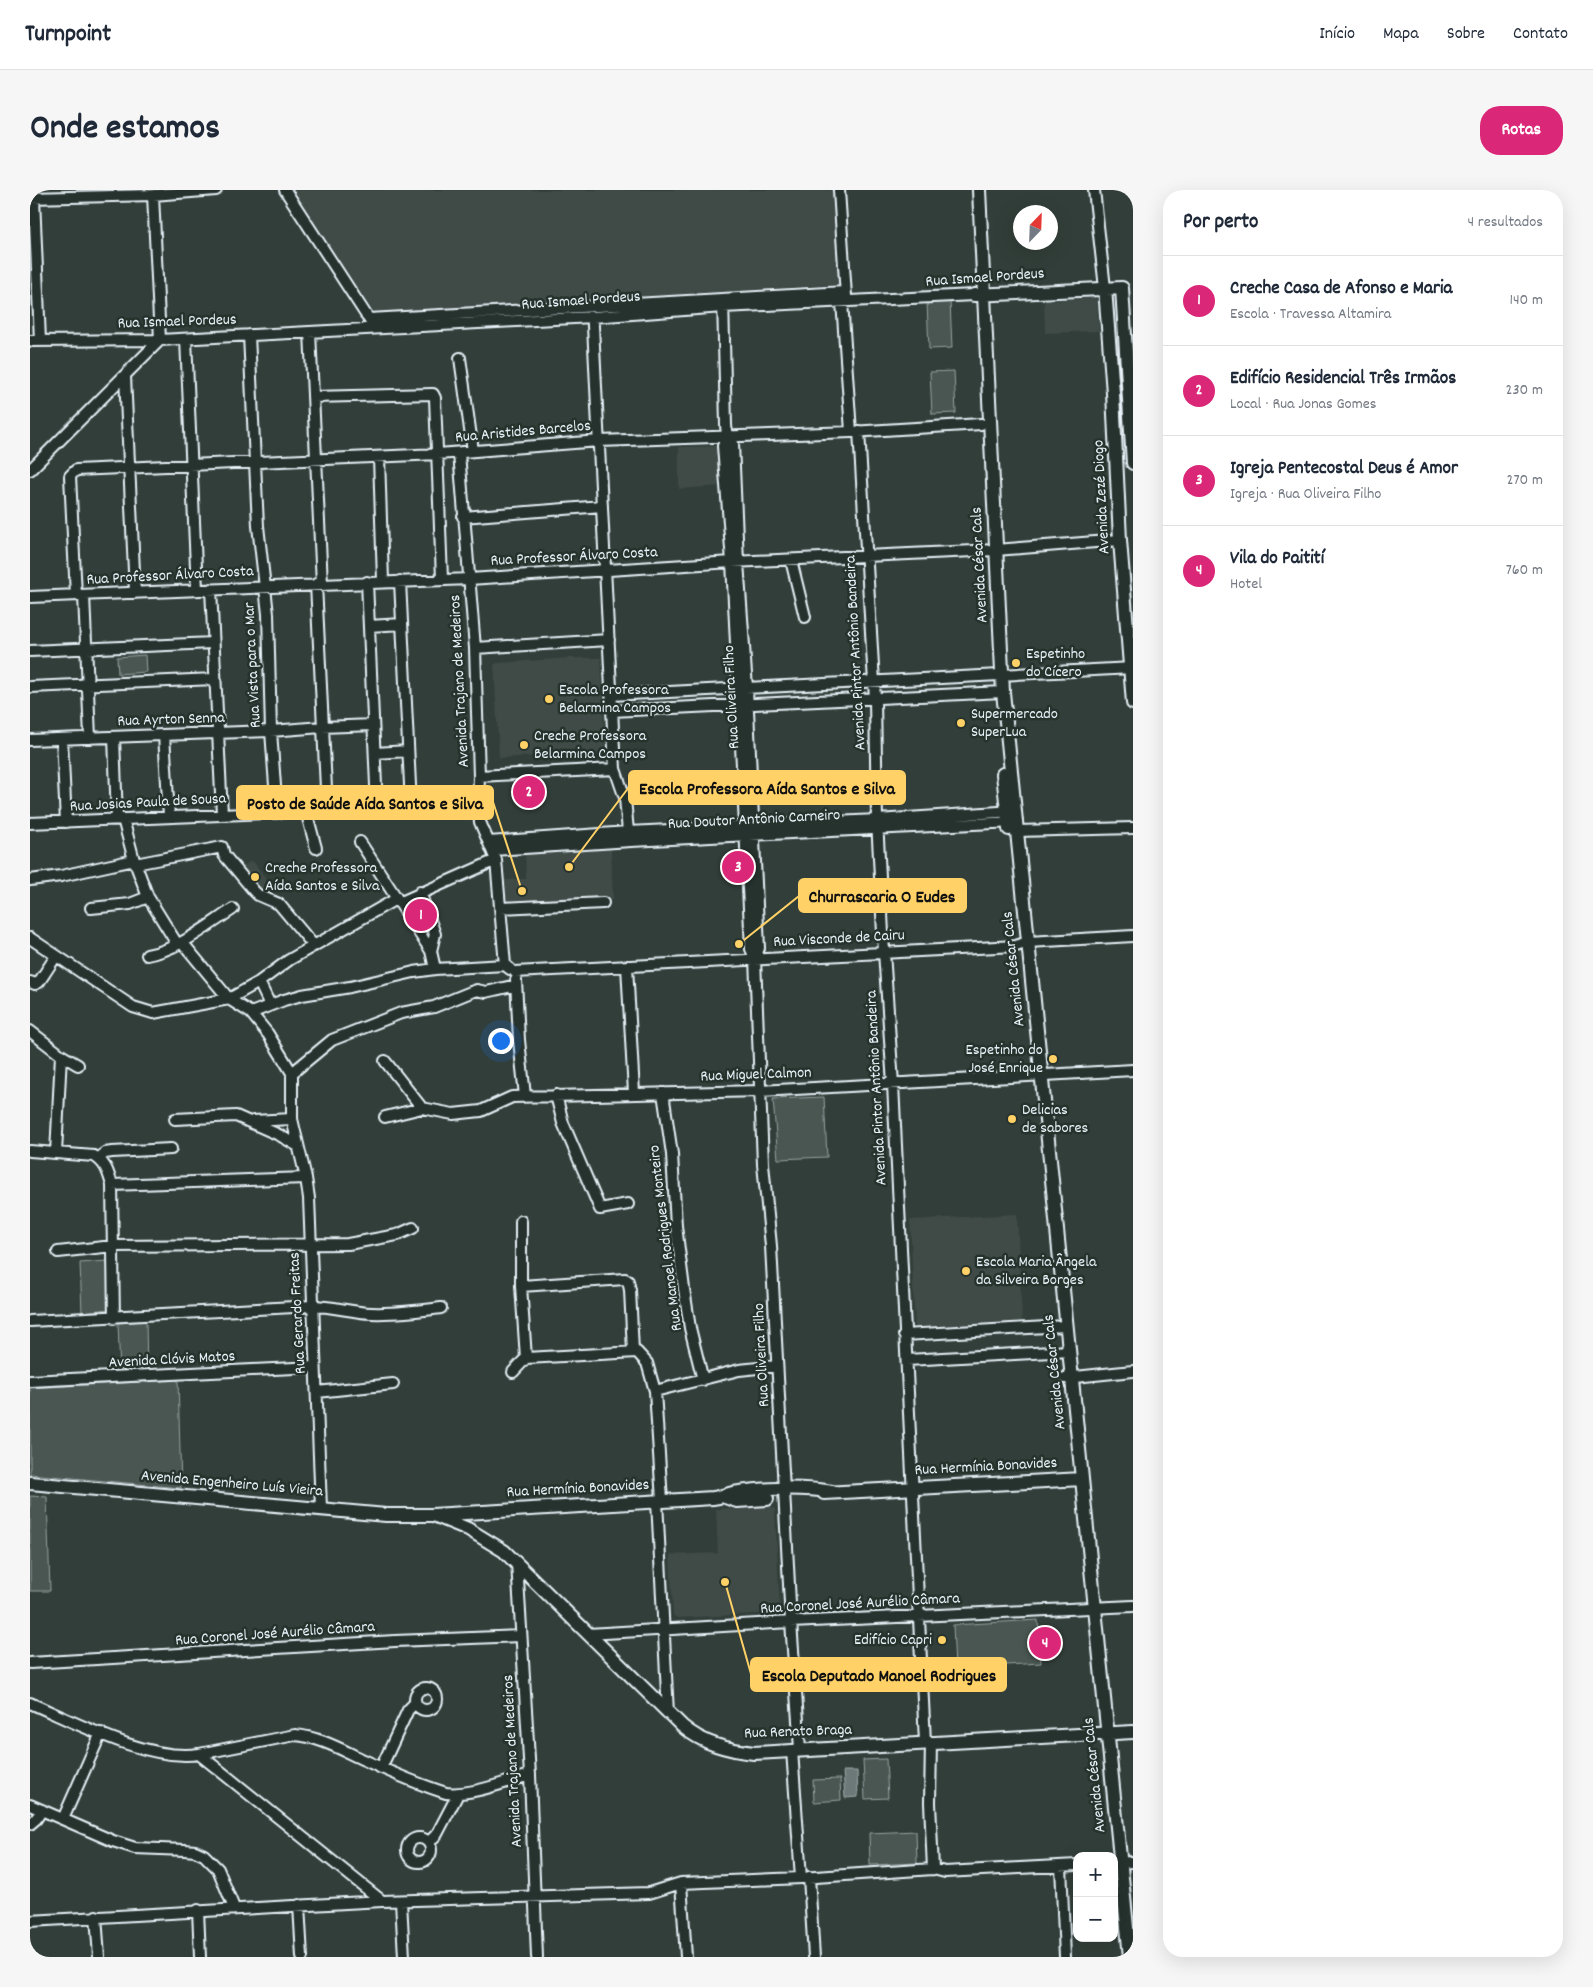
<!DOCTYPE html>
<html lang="pt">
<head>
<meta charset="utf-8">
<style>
	:root { --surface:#fff; --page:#f6f6f7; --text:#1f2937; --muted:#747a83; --line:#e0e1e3; --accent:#db2777 }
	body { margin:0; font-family:Dekko,sans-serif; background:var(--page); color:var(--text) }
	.controls { position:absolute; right:15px; bottom:15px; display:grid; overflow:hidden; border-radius:10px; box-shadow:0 5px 20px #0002 }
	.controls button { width:45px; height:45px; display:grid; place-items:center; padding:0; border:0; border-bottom:1px solid var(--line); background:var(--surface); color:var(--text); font:25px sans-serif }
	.compass { position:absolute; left:983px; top:15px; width:45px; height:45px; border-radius:50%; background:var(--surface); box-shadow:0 5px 20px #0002; rotate:23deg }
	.you { position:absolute; left:470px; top:850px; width:18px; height:18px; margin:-12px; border:4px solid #fff; border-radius:50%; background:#1a73e8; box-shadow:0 0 0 8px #1a73e833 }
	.badge { display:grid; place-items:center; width:32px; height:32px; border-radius:50%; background:var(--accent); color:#fff; font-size:16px; font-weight:700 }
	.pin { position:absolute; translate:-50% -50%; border:2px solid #fff; box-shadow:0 1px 5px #0006 }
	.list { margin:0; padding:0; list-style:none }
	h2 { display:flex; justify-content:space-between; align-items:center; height:65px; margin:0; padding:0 20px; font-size:21px }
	h2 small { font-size:16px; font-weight:400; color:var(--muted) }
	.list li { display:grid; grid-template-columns:32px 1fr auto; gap:15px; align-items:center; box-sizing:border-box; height:90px; padding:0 20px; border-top:1px solid var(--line) }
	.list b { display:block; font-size:19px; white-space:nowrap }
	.list p { margin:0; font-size:16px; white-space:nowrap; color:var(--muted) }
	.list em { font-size:16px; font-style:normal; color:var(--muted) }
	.map { position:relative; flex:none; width:1103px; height:1767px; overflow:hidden; border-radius:20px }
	header { display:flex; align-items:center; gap:30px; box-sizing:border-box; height:70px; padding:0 25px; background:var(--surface); border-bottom:1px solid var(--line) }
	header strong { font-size:24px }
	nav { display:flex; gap:28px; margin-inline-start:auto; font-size:18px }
	.intro { display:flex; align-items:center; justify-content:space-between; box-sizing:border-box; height:120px; padding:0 30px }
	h1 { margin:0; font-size:35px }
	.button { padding:12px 22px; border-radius:20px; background:var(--accent); color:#fff; font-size:18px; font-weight:700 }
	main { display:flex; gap:30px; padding:0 30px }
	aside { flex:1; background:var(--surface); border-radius:20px; box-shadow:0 5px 20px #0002 }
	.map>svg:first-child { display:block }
</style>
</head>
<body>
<header>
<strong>Turnpoint</strong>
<nav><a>Início</a><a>Mapa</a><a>Sobre</a><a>Contato</a></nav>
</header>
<div class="intro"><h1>Onde estamos</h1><a class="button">Rotas</a></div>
<main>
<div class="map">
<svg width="1103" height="1767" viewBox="0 0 1103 1767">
	<rect width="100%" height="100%" fill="#323e39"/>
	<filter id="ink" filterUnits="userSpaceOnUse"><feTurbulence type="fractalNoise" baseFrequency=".02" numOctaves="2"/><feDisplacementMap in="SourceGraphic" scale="10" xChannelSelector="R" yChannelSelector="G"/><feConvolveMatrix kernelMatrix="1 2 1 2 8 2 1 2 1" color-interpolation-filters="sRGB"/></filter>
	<g filter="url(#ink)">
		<path fill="#3f4b46" d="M263 0H806L811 94 344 123Z
			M1065 108 1067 110 1069 141 1015 143 1014 111Z
			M689 256 692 296 649 299V257Z
			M540 468H571L575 559 572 563 469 568 464 475 467 473Z
			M581 659 583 709 479 714 476 711 475 690 496 689 495 664Z
			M222 670 240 694 227 704 209 679Z
			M987 1024 992 1131 885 1137 880 1030Z
			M740 1316 745 1319 750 1419 747 1423 647 1428 643 1425 640 1365 688 1363 686 1319Z"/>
		<path fill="#495651" stroke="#98a4a4" d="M920 111 922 158 899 159 897 112Z
			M924 181 926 223 902 224 900 182Z
			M115 465 116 482 88 484 87 467Z
			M794 907 797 967 748 969 743 909Z
			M78 1071 79 1119 52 1122 50 1073Z
			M116 1131 117 1180 90 1182 88 1133Z
			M148 1190 151 1298 0 1284V1198Z
			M0 1306 17 1307 20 1401H0Z
			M1008 1430 1011 1473 925 1478 923 1435Z
			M856 1569 858 1608 835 1609 833 1570Z
			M810 1589 811 1610 784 1612 783 1590Z
			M886 1641 887 1673 840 1675 839 1643Z"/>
		<path fill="#6d7978" stroke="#9ea9ab" d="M813 1581H827L828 1607 815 1608Z"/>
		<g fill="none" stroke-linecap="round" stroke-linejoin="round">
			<defs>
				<path id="minor" d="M255 0 342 134
					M809 0 816 106
					M1064 0 1075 98
					M0 8 123 5 186 0
					M4 8 10 151
					M693 109 696 235 697 246 703 253 708 372 717 498 729 758 725 768 733 974 741 1056 761 1432 770 1559
					M812 111 821 242
					M562 116 585 579 595 608 598 642 601 651
					M339 129 815 102
					M280 142 292 394
					M219 145 228 336 238 424 241 541 247 623
					M156 149 167 400
					M0 151 130 150 563 127 693 117 944 105
					M430 168 443 261
					M95 186 105 403
					M283 207 403 204 405 208 412 389
					M829 241 845 509 847 630 854 762 863 894 895 1552
					M697 246 693 256 702 372 721 759 725 768
					M429 263 445 458 449 586 448 614 450 632 466 670 475 775
					M349 267 353 391
					M0 280 130 150 123 5
					M433 327 572 316
					M761 370 775 427
					M370 391 381 615
					M337 392 347 618
					M286 394 297 619
					M181 399 192 624
					M46 405 40 286 46 280 408 264 569 251 821 242 951 234
					M54 405 60 548
					M0 407 439 389 702 372 966 360 1090 350
					M339 436 372 434
					M445 458 579 450
					M0 461 183 453
					M0 497 185 489
					M581 505 1103 478
					M582 521 973 502
					M134 545 139 626
					M84 547 87 629
					M32 549 36 632
					M0 550 241 541 292 537 343 535
					M345 563 378 561
					M449 586 585 579
					M276 621 286 658
					M93 629 104 670 118 707 147 754
					M0 633 448 614
					M987 641 1103 638
					M330 652 401 761
					M459 652 598 642 847 630 984 621
					M463 660 601 651 984 632
					M105 674 192 657 194 665 224 701 228 705 249 714 284 756
					M0 690 31 686 104 670
					M390 702 405 744 401 761 405 779
					M369 713 466 670
					M61 718 100 714 118 707
					M471 718 573 713
					M0 748 103 817 123 823 199 809 229 792 259 770 366 709
					M152 752 199 809 221 823 238 844 262 883V929L276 988 279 1008 291 1318
					M117 765C148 760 177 736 203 719
					M597 776 604 903
					M485 782 986 756 998 752 1103 746
					M486 790 489 850 495 906
					M0 792 5 794 9 792 26 766
					M229 792 240 815
					M221 823 254 810 272 805 320 797 384 782 405 779 475 775 480 779
					M0 841 31 865 26 963
					M31 865 48 875
					M355 871 392 918
					M262 883 302 850 371 823 404 817 441 802 447 800 456 802 486 795
					M633 903 642 964 646 1036 654 1099 660 1138 673 1190
					M526 905 533 933 570 1019 598 1014
					M355 927 392 918 423 924 451 921 482 907 730 901 1103 880
					M145 929 206 926 249 945 268 956
					M223 931 262 929
					M0 961 64 966C76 973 78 982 82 995L84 1128
					M69 968 75 963 82 962 141 959
					M82 995 276 988
					M491 1031V1096L496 1168
					M28 1062 83 1056 318 1054 367 1045 383 1038
					M491 1096 595 1089 598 1091 600 1100 603 1161
					M0 1131 282 1116C302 1116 321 1122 341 1123 365 1124 388 1121 411 1118
					M874 1145 1036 1136
					M877 1170 1040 1161
					M483 1182 496 1168 607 1162 617 1173 625 1201 632 1311
					M1035 1188 1103 1181
					M0 1191 285 1177
					M625 1201 709 1180 747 1176
					M287 1202 363 1194
					M627 1311 638 1523
					M487 1373 500 1585 507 1767
					M558 1444 761 1432 1103 1416
					M0 1473 365 1451 491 1446
					M385 1509a11 11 0 1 1 22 0a11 11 0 1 1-22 0Z
					M0 1513C47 1533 119 1572 169 1564L265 1545C290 1547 312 1560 334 1570 360 1582 388 1594 416 1603 441 1606 475 1592 500 1585
					M901 1552 900 1613 903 1679
					M762 1560 771 1688
					M169 1564 352 1711
					M351 1578 378 1520 385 1513
					M0 1615 83 1651 105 1658 155 1660 165 1661 174 1665 188 1679 204 1718
					M33 1629 71 1543
					M0 1634 6 1629 12 1620
					M377 1660a12 12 0 1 1 24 0a12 12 0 1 1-24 0Z
					M399 1652 407 1644 428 1604
					M1084 1673 1103 1672
					M1031 1676 1035 1767
					M779 1687 784 1767
					M651 1693 656 1767
					M371 1711 374 1767
					M269 1715 272 1767
					M168 1720 170 1767
					M66 1726 69 1767
					M0 1731 352 1711 619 1703 651 1693 771 1688 903 1679 915 1682 1047 1675"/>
				<path id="major" d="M949 0 973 502 1100 1767
					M1075 98 1083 203 1090 350 1103 513
					M944 105 1092 98 1103 273
					M973 584 979 639
					M0 1293 356 1325H402L683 1308C692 1307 700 1303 709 1302 736 1298 774 1297 802 1302
					M794 1303 1052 1289
					M695 1307 707 1311 737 1309
					M406 1326 438 1339 474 1361 652 1536C673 1554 698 1560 724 1563L1103 1542"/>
			</defs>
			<use href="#minor" stroke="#e8f1f8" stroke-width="14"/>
			<use href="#major" stroke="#e8f1f8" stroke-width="16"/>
			<use href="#minor" stroke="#26332d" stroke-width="10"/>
			<use href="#major" stroke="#26332d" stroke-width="12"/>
		</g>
	</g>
	<g fill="#ffd166" stroke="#26332d" stroke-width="2">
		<circle cx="986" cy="473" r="5"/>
		<circle cx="519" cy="509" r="5"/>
		<circle cx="931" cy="533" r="5"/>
		<circle cx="494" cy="555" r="5"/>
		<circle cx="225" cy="687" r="5"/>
		<circle cx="1023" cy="869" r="5"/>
		<circle cx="982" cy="929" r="5"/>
		<circle cx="936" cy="1081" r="5"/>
		<circle cx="912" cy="1450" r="5"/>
	</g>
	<g text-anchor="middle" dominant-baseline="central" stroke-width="5" stroke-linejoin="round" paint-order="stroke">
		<g font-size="16" fill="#e8f1f8" stroke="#26332d">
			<text transform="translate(955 88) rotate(-4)">Rua Ismael Pordeus</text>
			<text transform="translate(551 111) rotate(-4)">Rua Ismael Pordeus</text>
			<text transform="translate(147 132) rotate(-2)">Rua Ismael Pordeus</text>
			<text transform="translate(493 242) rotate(-5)">Rua Aristides Barcelos</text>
			<text transform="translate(1072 307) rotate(-93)">Avenida Zezé Diogo</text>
			<text transform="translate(544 367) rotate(-3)">Rua Professor Álvaro Costa</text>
			<text transform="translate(950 375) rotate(-93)">Avenida César Cals</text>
			<text transform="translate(140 386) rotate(-3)">Rua Professor Álvaro Costa</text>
			<text transform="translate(826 463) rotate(-93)">Avenida Pintor Antônio Bandeira</text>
			<text transform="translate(223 475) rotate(-93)">Rua Vista para o Mar</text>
			<text transform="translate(430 491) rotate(-93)">Avenida Trajano de Medeiros</text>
			<text transform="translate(702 507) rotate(-93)">Rua Oliveira Filho</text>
			<text transform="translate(141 530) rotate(-2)">Rua Ayrton Senna</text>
			<text transform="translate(118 613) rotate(-3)">Rua Josias Paula de Sousa</text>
			<text transform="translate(724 630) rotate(-3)">Rua Doutor Antônio Carneiro</text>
			<text transform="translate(809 749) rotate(-3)">Rua Visconde de Cairu</text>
			<text transform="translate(984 779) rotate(-96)">Avenida César Cals</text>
			<text transform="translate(726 885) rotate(-2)">Rua Miguel Calmon</text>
			<text transform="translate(847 898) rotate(-93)">Avenida Pintor Antônio Bandeira</text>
			<text transform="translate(636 1048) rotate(-97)">Rua Manoel Rodrigues Monteiro</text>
			<text transform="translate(268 1123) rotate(-93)">Rua Gerardo Freitas</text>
			<text transform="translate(732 1165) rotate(-93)">Rua Oliveira Filho</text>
			<text transform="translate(142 1170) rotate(-3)">Avenida Clóvis Matos</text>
			<text transform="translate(1025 1182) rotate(-96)">Avenida César Cals</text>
			<text transform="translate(956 1277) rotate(-3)">Rua Hermínia Bonavides</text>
			<text transform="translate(202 1294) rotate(5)">Avenida Engenheiro Luís Vieira</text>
			<text transform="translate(548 1299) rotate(-3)">Rua Hermínia Bonavides</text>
			<text transform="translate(830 1414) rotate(-3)">Rua Coronel José Aurélio Câmara</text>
			<text transform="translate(245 1444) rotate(-4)">Rua Coronel José Aurélio Câmara</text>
			<text transform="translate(768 1542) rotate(-2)">Rua Renato Braga</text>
			<text transform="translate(483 1571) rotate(-93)">Avenida Trajano de Medeiros</text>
			<text transform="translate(1065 1585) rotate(-96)">Avenida César Cals</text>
		</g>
		<g font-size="16" fill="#e8f1f8" stroke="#26332d" text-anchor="start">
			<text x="996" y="464">Espetinho<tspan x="996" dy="18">do Cícero</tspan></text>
			<text x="529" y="500">Escola Professora<tspan x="529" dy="18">Belarmina Campos</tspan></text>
			<text x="941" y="524">Supermercado<tspan x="941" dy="18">SuperLua</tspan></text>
			<text x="504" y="546">Creche Professora<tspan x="504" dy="18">Belarmina Campos</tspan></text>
			<text x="235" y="678">Creche Professora<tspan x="235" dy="18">Aída Santos e Silva</tspan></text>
			<text x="1013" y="860" text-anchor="end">Espetinho do<tspan x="1013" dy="18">José Enrique</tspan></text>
			<text x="992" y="920">Delicias<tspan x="992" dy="18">de sabores</tspan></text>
			<text x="946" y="1072">Escola Maria Ângela<tspan x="946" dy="18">da Silveira Borges</tspan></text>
			<text x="902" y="1450" text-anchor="end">Edifício Capri</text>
		</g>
	</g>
	<path fill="none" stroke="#ffd166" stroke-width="2" d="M539 677L599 597M492 701L463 612M709 754L769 706M695 1392L721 1484"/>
	<g fill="#ffd166" stroke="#26332d" stroke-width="2">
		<circle cx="539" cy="677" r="5"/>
		<circle cx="492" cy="701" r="5"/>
		<circle cx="709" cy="754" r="5"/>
		<circle cx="695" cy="1392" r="5"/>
	</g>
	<g fill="#ffd166" stroke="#ffd166" stroke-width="2">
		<rect x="599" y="581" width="276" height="33" rx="5"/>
		<rect x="207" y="596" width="256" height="33" rx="5"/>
		<rect x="769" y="689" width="167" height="33" rx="5"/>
		<rect x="721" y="1468" width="255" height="33" rx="5"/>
	</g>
	<g font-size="18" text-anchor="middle" font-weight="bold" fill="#111">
		<text x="737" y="604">Escola Professora Aída Santos e Silva</text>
		<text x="335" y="619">Posto de Saúde Aída Santos e Silva</text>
		<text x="852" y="712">Churrascaria O Eudes</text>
		<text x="849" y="1491">Escola Deputado Manoel Rodrigues</text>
	</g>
</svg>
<div class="controls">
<button>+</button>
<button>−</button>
</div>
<svg class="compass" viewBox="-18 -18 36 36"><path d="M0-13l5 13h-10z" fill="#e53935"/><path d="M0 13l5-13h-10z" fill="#747a83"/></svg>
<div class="you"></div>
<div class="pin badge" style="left:391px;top:725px">1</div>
<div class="pin badge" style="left:499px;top:602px">2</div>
<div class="pin badge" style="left:708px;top:677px">3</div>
<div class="pin badge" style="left:1015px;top:1453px">4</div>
</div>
<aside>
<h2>Por perto<small>4 resultados</small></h2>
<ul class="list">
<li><span class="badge">1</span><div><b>Creche Casa de Afonso e Maria</b><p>Escola · Travessa Altamira</p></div><em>140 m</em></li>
<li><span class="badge">2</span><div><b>Edifício Residencial Três Irmãos</b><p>Local · Rua Jonas Gomes</p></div><em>230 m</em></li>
<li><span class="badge">3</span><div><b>Igreja Pentecostal Deus é Amor</b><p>Igreja · Rua Oliveira Filho</p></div><em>270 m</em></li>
<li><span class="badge">4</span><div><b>Vila do Paitití</b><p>Hotel</p></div><em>760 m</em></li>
</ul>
</aside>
</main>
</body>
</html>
